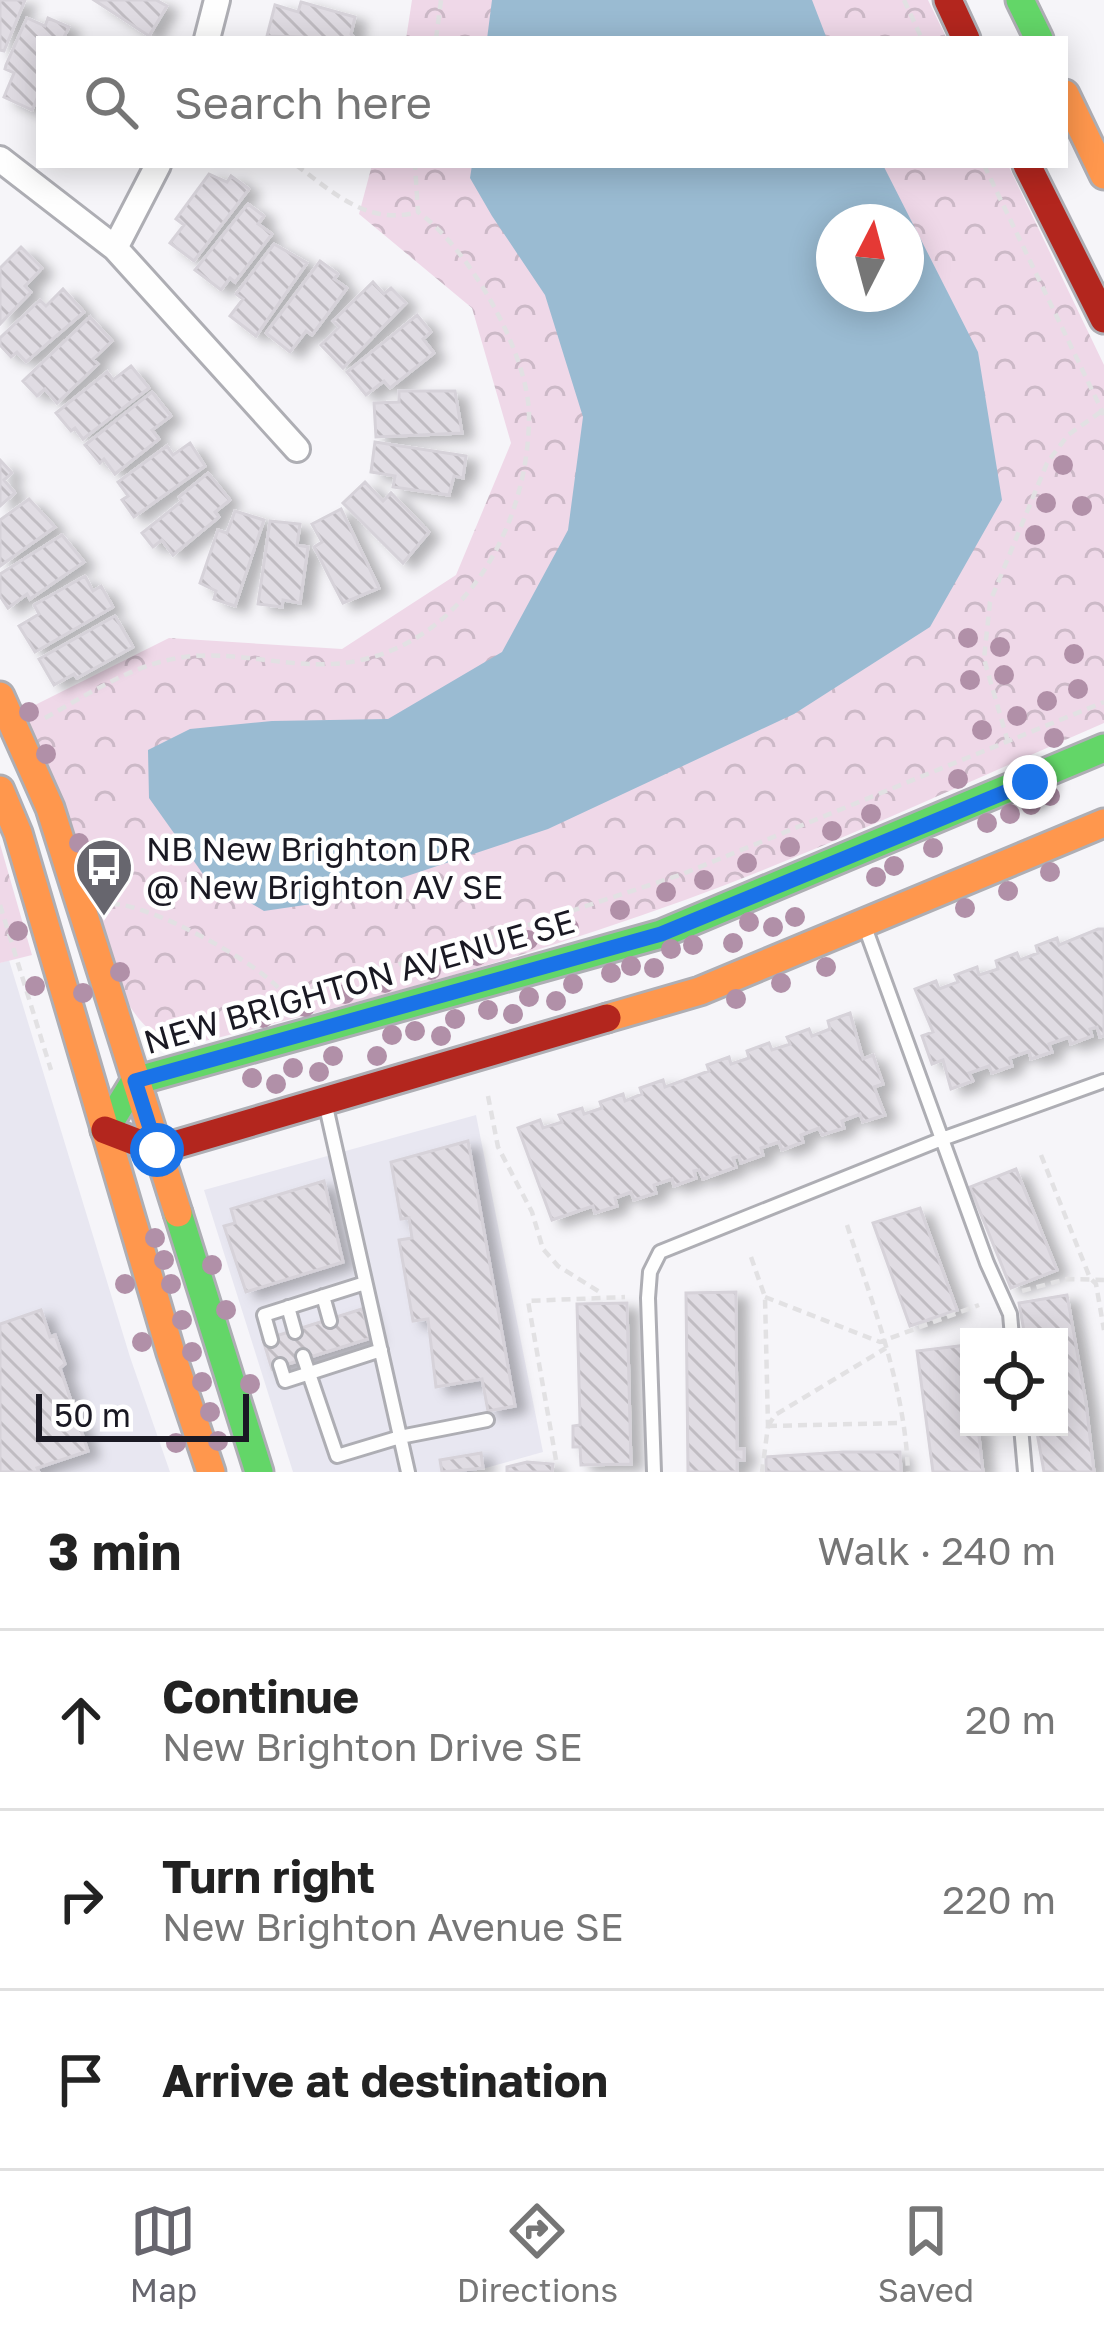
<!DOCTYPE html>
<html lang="en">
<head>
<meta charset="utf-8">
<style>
	:root { --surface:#fff; --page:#f2f2f2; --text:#222; --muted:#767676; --line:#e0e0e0; --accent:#67666e }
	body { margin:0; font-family:"Golos Text",sans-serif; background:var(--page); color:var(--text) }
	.controls { position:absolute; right:36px; bottom:36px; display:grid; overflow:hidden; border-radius:0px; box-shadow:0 6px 30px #0003 }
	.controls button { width:108px; height:108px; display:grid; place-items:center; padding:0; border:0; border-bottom:3px solid var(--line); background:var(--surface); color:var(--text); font:60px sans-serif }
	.compass { position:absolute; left:816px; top:204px; width:108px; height:108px; border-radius:50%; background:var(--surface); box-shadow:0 6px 30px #0003; rotate:6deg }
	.scale { position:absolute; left:36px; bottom:30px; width:213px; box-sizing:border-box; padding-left:12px; border:6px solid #1a1923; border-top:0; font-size:33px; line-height:42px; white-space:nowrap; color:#1a1923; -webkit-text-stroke:9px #fff; paint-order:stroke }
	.stop { position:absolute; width:36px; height:36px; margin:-27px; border:9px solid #1a73e8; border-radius:50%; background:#fff }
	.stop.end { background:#1a73e8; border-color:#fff; box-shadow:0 3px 12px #0008 }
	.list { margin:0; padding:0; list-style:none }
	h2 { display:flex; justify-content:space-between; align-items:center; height:156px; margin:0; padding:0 48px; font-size:51px }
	h2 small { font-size:39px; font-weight:400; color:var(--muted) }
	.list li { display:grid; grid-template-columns:78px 1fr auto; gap:36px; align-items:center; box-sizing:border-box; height:180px; padding:0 48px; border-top:3px solid var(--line) }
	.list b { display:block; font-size:45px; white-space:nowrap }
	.list p { margin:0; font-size:39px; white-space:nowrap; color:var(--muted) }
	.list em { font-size:39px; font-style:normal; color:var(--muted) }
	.icon { flex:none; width:66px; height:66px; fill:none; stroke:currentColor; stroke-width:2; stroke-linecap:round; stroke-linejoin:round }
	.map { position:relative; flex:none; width:1104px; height:1472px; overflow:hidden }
	.search { position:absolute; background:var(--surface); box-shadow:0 6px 30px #0003; left:36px; right:36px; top:36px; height:132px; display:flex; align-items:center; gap:30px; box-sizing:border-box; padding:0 42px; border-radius:0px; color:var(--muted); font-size:45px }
	.sheet { height:696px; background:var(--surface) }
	nav { display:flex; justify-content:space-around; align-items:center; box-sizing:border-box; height:168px; border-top:3px solid var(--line); background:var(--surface); font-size:33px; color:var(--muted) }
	nav a { display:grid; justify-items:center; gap:6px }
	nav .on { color:var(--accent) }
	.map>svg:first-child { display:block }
</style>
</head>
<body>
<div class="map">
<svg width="1104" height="1472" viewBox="0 0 1104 1472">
	<defs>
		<pattern id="forest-crowns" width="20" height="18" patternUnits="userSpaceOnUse" patternTransform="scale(3)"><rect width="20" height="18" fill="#efd8e8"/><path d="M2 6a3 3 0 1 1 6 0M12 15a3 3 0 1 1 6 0" fill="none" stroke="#ccb9c7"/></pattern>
		<pattern id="building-back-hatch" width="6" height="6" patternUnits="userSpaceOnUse" patternTransform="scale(3)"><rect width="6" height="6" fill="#e0dce3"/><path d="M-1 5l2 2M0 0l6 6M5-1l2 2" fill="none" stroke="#c0bcc2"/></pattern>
		<filter id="shadow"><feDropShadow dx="11" dy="6" stdDeviation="6" flood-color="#0004"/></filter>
	</defs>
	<rect width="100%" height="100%" fill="#f6f5f9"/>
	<path fill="#e8e7f1" d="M9 960 130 1357 170 1472H0V963Z
		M476 1115 543 1452 471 1472H293L204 1190Z"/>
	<path fill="url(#forest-crowns)" fill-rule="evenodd" d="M412 0H928L947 39H406Z
		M372 165H1008L1104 365V723C965 783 827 848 685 900 523 959 356 1004 188 1045 154 1043 136 1019 121 991L23 711 169 638 342 649 456 575 511 443 472 308 359 214ZM834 222H906V294H834Z
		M0 844 32 955 0 963Z"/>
	<path fill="#9abbd2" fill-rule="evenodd" d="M492 0H812L827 39H487Z
		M472 165H883L978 352 1002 500 930 627 794 714 548 829 332 901 264 911 203 874 149 798 148 750 190 729 272 721 388 719 502 652 568 530 583 417 545 295 492 216 470 178ZM834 222H906V294H834Z"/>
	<path fill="url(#building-back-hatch)" stroke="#d6d2d9" stroke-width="3" filter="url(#shadow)" d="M0 0H25L4 51 0 50Z
		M94 0H156L167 6 149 36Z
		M301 2 355 17 351 34 356 39 267 36 275 5 298 12Z
		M27 18 45 26 48 18 69 27 63 39H39V94L32 110 4 97 14 73 5 69 6 65Z
		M209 174 227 182 231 176 249 189 194 261 170 243 184 225 176 219Z
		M248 204 264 216 258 224 272 234 235 282 230 278 221 290 195 270Z
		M274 244 307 263 256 336 230 316 243 299 236 294Z
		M21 247 42 268 25 286 31 292 0 324V268Z
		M320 261 338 274 334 279 347 288 312 335 306 331 290 352 266 333Z
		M373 282 384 294 391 288 406 303 343 368 321 345 339 327 333 321Z
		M63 289 84 312 26 362 17 352 11 357 0 345V338L40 300 46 306Z
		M417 315 431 332 423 339 434 353 390 388 384 381 366 395 347 372Z
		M90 317 112 341 93 359 98 364 57 403 45 389 37 396 23 381Z
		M131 366 149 388 83 439 75 428 71 431 56 413 107 372 113 380Z
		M399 391H455L462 433 376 437 374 403 399 402Z
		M152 392 171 416 152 430 159 439 115 474 104 459 100 463 85 445Z
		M375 442 466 456 463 478 454 476 449 495 393 487 395 476 371 472Z
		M190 443 205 466 134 517 122 500 128 496 118 482 167 446 173 455Z
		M0 460 12 473 4 480 15 493 0 506Z
		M208 473 230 500 215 512 219 517 173 555 162 540 153 547 142 533 182 501 179 497Z
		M365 482 383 501 391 493 429 532 403 563 343 503Z
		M29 499 55 527 0 566V520Z
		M341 509 379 588 343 603 314 547 322 542 312 524Z
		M235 511 264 520 235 606 214 599 216 591 200 583 218 530 227 533Z
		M270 521 300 524 297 545 308 547 300 603 283 600 282 607 258 604Z
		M62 535 84 562 30 599 27 594 8 608 0 596V574Z
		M85 576 93 591 101 586 113 607 35 652 19 626 39 614 34 605Z
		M115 616 133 647 77 678 74 674 54 685 39 659Z
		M1098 929H1104V1036L1100 1037 1097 1027 1090 1029 1092 1036 1071 1044 1069 1037 1049 1044 1052 1052 1031 1059 1029 1051 1010 1058 1012 1066 992 1073 989 1066 969 1073 973 1081 951 1089 943 1060 932 1064 922 1036 933 1032 915 989 936 981 939 989 958 982 955 975 977 967 979 975 998 969 996 961 1017 953 1020 960 1038 953 1036 946 1057 938 1059 945Z
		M850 1013 863 1059 873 1055 883 1084 874 1087 885 1115 863 1122 860 1114 842 1121 844 1128 822 1135 819 1128 801 1135 803 1142 782 1150 779 1142 761 1148 763 1155 741 1163 739 1156 733 1158 736 1167 703 1179 699 1170 694 1171 696 1178 674 1186 672 1179 654 1185 656 1193 634 1200 631 1192 615 1198 617 1206 595 1213 593 1206 552 1220 518 1128 540 1120 543 1128 562 1122 559 1115 582 1108 584 1114 602 1108 600 1102 623 1094 625 1101 642 1094 640 1088 663 1080 665 1087 709 1071 707 1065 729 1057 731 1064 749 1058 747 1051 769 1043 772 1050 790 1044 787 1037 809 1029 812 1036 830 1029 828 1021Z
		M468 1141 515 1406 488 1411 482 1379 436 1387 428 1319 413 1321 399 1240 412 1238 409 1218 401 1219 391 1162Z
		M1016 1169 1057 1270 1011 1288 970 1187Z
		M324 1181 343 1262 246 1292 224 1226 235 1223 231 1209Z
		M920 1208 957 1310 910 1326 873 1223Z
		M736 1292 737 1449H744V1460H737V1472H688L686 1293Z
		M1067 1295 1086 1403 1094 1472H1044L1036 1427H1059V1337H1025L1019 1303Z
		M627 1303 631 1464 581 1465 580 1447H573V1426L580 1425V1421L577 1304Z
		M362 1309 371 1338 272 1369 263 1340Z
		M41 1310 50 1337 55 1335 65 1364 60 1368 88 1451 37 1468 39 1472H0V1324Z
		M967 1345 969 1427H978L983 1472H933L917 1351Z
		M843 1452H900L901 1472H766V1457Z
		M481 1453 483 1468 442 1472 440 1460Z
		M527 1462 553 1464 552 1472H507V1467Z"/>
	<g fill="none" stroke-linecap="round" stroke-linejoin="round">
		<defs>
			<path id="lane" d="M865 927 987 1263 1010 1314 1012 1337
				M325 1102 408 1472
				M323 1296 330 1321
				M288 1307 295 1332
				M271 1340 264 1315 365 1283
				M303 1356 337 1456 400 1437 487 1420
				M280 1365 285 1381 381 1350
				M1021 1427 1025 1472
				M654 1472 648 1298 650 1272 660 1252 942 1139 1104 1081"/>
			<path id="street" d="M207 39 217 0
				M0 159 115 248 297 449
				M115 248 158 165"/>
			<path id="fast" d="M1020 0 1039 39
				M105 1130 135 1081 661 934 1104 748
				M178 1213 259 1472"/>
			<path id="slow" d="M1065 94 1104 175
				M0 696 50 808 178 1213
				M0 790 18 833 171 1353 211 1472
				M607 1018 700 991 1104 823"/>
			<path id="jam" d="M948 0 966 39
				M1027 165 1104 319
				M105 1130 157 1150 607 1018"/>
		</defs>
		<use href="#lane" stroke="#aeaeb4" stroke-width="18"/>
		<use href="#street" stroke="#aeaeb4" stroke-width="30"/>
		<use href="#fast" stroke="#aeaeb4" stroke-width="33"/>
		<use href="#slow" stroke="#aeaeb4" stroke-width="33"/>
		<use href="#jam" stroke="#aeaeb4" stroke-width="33"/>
		<path stroke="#e2e1e3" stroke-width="4.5" stroke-dasharray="9 6" stroke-linecap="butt" d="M904 0 922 39
			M436 39 441 0
			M296 165C334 193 368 226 418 212
			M984 165 1104 415
			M45 718C87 695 130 666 178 658 229 649 281 667 333 664 457 656 529 531 529 416 529 354 469 248 418 212L415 165
			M1008 742 984 659 990 602 1047 463 1068 435 1102 411
			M111 904C147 902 267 966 286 997
			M0 905 51 1070
			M153 1033 471 944 680 875 1104 702
			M488 1096 498 1147 532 1212 543 1249 558 1266 603 1294
			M1041 1155 1090 1278 1096 1284 1104 1330
			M847 1225C873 1306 905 1386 908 1472
			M751 1257 765 1297 768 1426 762 1472
			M1022 1291 1067 1279 1104 1280
			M765 1297 880 1342 979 1305
			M768 1426 775 1415 886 1348
			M768 1426 901 1423
			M556 1460 528 1301 625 1297"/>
		<use href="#lane" stroke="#fefefe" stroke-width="12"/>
		<use href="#street" stroke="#fefefe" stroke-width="24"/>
		<use href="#fast" stroke="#63d668" stroke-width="27"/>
		<use href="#slow" stroke="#ff974d" stroke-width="27"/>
		<use href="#jam" stroke="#b3261e" stroke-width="27"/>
	</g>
	<g fill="#b190a8">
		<circle cx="1063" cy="465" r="10"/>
		<circle cx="1046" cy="503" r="10"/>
		<circle cx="1082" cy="506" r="10"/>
		<circle cx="1035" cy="535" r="10"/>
		<circle cx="968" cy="638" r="10"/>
		<circle cx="1000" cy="647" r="10"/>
		<circle cx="1074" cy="654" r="10"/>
		<circle cx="1004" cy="675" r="10"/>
		<circle cx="970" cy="680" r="10"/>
		<circle cx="1078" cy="689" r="10"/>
		<circle cx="1047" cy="701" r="10"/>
		<circle cx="29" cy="712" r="10"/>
		<circle cx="1017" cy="716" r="10"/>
		<circle cx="982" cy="730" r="10"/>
		<circle cx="1054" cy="738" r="10"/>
		<circle cx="46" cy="754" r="10"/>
		<circle cx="958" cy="779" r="10"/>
		<circle cx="1050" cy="796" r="10"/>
		<circle cx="1031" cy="805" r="10"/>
		<circle cx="871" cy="814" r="10"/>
		<circle cx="1010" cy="814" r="10"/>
		<circle cx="987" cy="823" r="10"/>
		<circle cx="832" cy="831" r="10"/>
		<circle cx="79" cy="843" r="10"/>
		<circle cx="790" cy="847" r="10"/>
		<circle cx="933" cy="848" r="10"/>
		<circle cx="747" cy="863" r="10"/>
		<circle cx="894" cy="866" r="10"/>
		<circle cx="1050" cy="872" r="10"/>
		<circle cx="876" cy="877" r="10"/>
		<circle cx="704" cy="880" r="10"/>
		<circle cx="95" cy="889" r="10"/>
		<circle cx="1008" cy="891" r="10"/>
		<circle cx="666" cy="892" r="10"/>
		<circle cx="965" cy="908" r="10"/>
		<circle cx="620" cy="910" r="10"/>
		<circle cx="795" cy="917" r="10"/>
		<circle cx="749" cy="922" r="10"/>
		<circle cx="773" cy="927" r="10"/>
		<circle cx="569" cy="928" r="10"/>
		<circle cx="18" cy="931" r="10"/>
		<circle cx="528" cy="940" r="10"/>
		<circle cx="733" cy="943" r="10"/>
		<circle cx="693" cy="945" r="10"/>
		<circle cx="671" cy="949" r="10"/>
		<circle cx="477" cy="956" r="10"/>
		<circle cx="631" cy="966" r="10"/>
		<circle cx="826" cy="967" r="10"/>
		<circle cx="654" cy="968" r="10"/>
		<circle cx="431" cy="970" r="10"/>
		<circle cx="120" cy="972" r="10"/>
		<circle cx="611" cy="973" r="10"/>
		<circle cx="385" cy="983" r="10"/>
		<circle cx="781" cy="983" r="10"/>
		<circle cx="573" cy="984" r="10"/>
		<circle cx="35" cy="986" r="10"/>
		<circle cx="83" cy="993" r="10"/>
		<circle cx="345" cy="994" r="10"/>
		<circle cx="529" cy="997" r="10"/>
		<circle cx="736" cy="999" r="10"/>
		<circle cx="556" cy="1001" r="10"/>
		<circle cx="305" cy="1007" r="10"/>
		<circle cx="488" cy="1010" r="10"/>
		<circle cx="513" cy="1014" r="10"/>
		<circle cx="263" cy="1018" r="10"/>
		<circle cx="455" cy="1019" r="10"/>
		<circle cx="415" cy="1031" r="10"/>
		<circle cx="392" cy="1035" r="10"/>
		<circle cx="441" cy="1036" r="10"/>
		<circle cx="333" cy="1056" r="10"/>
		<circle cx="377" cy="1056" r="10"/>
		<circle cx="293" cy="1068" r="10"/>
		<circle cx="319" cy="1072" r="10"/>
		<circle cx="252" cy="1078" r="10"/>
		<circle cx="276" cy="1084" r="10"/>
		<circle cx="155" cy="1238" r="10"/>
		<circle cx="164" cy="1260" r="10"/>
		<circle cx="212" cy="1265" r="10"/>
		<circle cx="125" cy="1284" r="10"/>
		<circle cx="171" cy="1284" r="10"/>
		<circle cx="226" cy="1310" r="10"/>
		<circle cx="182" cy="1320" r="10"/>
		<circle cx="142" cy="1342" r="10"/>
		<circle cx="192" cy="1352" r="10"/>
		<circle cx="202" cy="1382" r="10"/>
		<circle cx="250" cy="1384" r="10"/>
		<circle cx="210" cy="1412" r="10"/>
		<circle cx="218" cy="1441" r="10"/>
		<circle cx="176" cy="1443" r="10"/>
	</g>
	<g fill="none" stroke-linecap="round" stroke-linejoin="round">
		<path stroke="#1a73e8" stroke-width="15" d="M157 1150 135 1081 661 934 1030 782"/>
	</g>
	<defs>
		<symbol id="bus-pin" viewBox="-11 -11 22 30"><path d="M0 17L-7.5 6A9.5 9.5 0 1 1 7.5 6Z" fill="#67666e" stroke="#fff"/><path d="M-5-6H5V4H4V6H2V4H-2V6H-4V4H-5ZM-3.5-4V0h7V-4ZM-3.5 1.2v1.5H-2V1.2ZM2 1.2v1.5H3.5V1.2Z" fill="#fff"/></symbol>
	</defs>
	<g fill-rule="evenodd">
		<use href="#bus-pin" x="71" y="834" width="66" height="90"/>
	</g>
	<g text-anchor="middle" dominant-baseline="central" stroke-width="9" stroke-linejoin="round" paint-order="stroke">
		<g font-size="33" fill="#1a1923" stroke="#fff" text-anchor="start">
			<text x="146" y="848">NB New Brighton DR<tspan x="146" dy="38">@ New Brighton AV SE</tspan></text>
		</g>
		<g font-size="33" fill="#1a1923" stroke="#fff">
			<text transform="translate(359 981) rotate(-16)">NEW BRIGHTON AVENUE SE</text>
		</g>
	</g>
</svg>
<div class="controls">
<button><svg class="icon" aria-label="locate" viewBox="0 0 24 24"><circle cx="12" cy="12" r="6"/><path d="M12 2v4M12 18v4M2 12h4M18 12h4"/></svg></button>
</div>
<svg class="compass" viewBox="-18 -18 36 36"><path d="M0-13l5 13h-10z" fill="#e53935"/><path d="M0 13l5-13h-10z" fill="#767676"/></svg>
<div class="scale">50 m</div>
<div class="stop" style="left:157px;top:1150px"></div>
<div class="stop end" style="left:1030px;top:782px"></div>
<div class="search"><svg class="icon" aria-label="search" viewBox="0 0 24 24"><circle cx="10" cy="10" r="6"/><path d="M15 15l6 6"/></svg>Search here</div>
</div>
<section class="sheet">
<h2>3 min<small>Walk · 240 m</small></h2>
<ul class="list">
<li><svg class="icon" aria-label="ahead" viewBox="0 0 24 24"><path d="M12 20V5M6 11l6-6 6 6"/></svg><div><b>Continue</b><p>New Brighton Drive SE</p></div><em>20 m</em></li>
<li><svg class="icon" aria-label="right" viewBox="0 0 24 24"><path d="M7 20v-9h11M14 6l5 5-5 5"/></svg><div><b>Turn right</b><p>New Brighton Avenue SE</p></div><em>220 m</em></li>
<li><svg class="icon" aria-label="arrive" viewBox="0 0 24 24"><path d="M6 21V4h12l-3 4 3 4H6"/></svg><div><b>Arrive at destination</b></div></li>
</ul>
</section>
<nav>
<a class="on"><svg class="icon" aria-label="map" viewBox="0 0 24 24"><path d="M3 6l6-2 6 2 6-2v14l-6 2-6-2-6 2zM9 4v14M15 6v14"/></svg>Map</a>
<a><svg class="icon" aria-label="directions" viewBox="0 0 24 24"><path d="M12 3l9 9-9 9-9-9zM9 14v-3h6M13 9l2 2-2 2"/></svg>Directions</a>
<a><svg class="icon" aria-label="saved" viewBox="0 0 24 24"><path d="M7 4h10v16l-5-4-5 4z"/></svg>Saved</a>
</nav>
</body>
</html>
